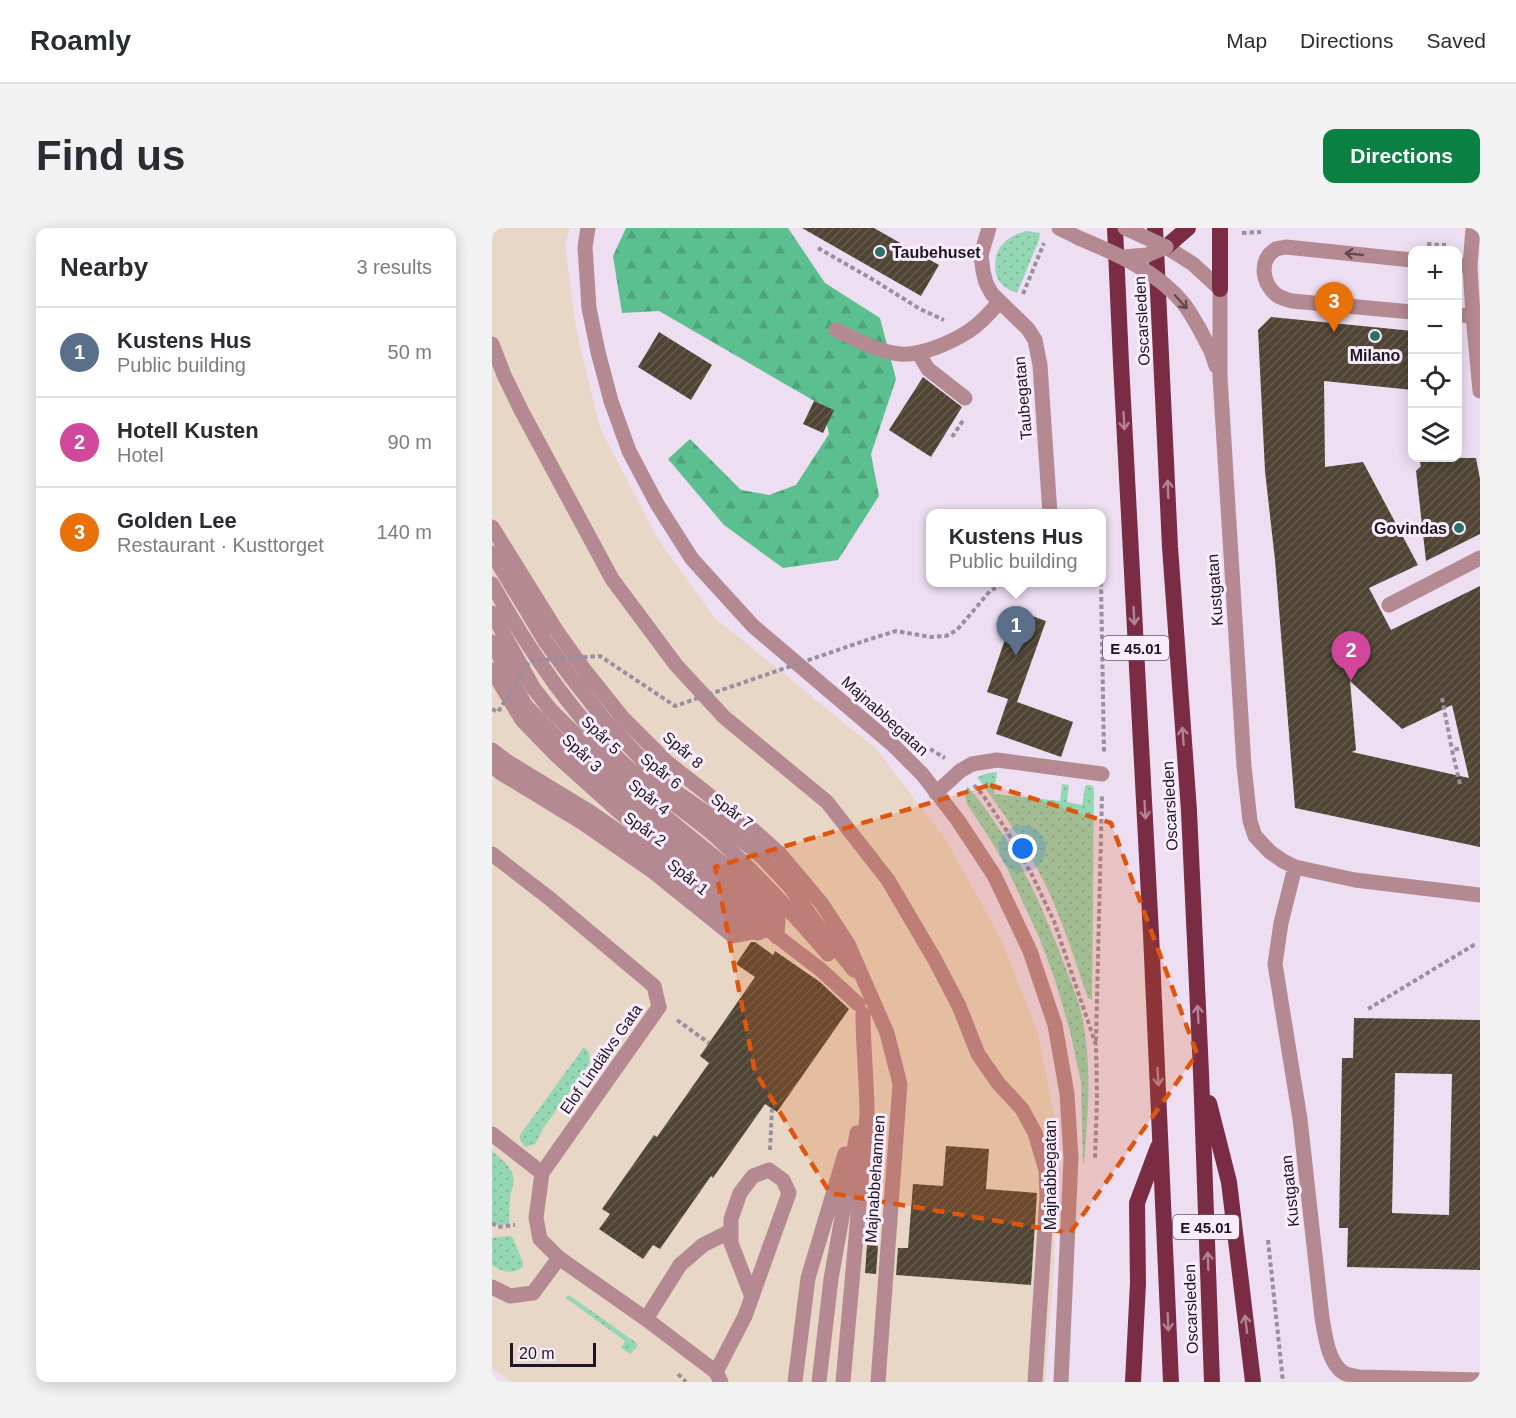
<!DOCTYPE html>
<html lang="en">
<head>
<meta charset="utf-8">
<style>
	:root { --surface:#fff; --page:#f2f2f3; --text:#2b2b33; --muted:#7c7c81; --line:#e1e1e2; --accent:#0b8043 }
	body { margin:0; font-family:Arial,sans-serif; background:var(--page); color:var(--text) }
	.controls { position:absolute; right:18px; top:18px; display:grid; overflow:hidden; border-radius:12px; box-shadow:0 3px 15px #0003 }
	.controls button { width:54px; height:54px; display:grid; place-items:center; padding:0; border:0; border-bottom:2px solid var(--line); background:var(--surface); color:var(--text); font:30px sans-serif }
	.scale { position:absolute; left:18px; bottom:15px; width:86px; box-sizing:border-box; padding-left:6px; border:3px solid #1d181f; border-top:0; font-size:16px; line-height:21px; white-space:nowrap; color:#1d181f; -webkit-text-stroke:4px #f8ecfd; paint-order:stroke }
	.you { position:absolute; left:531px; top:621px; width:21px; height:21px; margin:-15px; border:4px solid #fff; border-radius:50%; background:#1a73e8; box-shadow:0 0 0 9px #1a73e833 }
	.badge { display:grid; place-items:center; width:39px; height:39px; border-radius:50%; background:var(--accent); color:#fff; font-size:20px; font-weight:700 }
	.pin { position:absolute; translate:-50% -50px; filter:drop-shadow(0 2px 3px #0008) }
	.pin::after { content:''; position:absolute; top:32px; width:21px; height:18px; background:inherit; clip-path:polygon(0 0,100% 0,50% 100%) }
	.popup { position:absolute; left:434px; top:281px; width:180px; height:78px; box-sizing:border-box; display:grid; place-content:center; border-radius:12px; background:var(--surface); filter:drop-shadow(0 2px 4px #0005); font-size:20px; white-space:nowrap; color:var(--muted) }
	.popup b { font-size:22px; color:var(--text) }
	.popup::after { content:''; position:absolute; left:50%; top:100%; margin-left:-12px; border:12px solid transparent; border-top-color:var(--surface) }
	.list { margin:0; padding:0; list-style:none }
	h2 { display:flex; justify-content:space-between; align-items:center; height:78px; margin:0; padding:0 24px; font-size:26px }
	h2 small { font-size:20px; font-weight:400; color:var(--muted) }
	.list li { display:grid; grid-template-columns:39px 1fr auto; gap:18px; align-items:center; box-sizing:border-box; height:90px; padding:0 24px; border-top:2px solid var(--line) }
	.list b { display:block; font-size:22px; white-space:nowrap }
	.list p { margin:0; font-size:20px; white-space:nowrap; color:var(--muted) }
	.list em { font-size:20px; font-style:normal; color:var(--muted) }
	.icon { flex:none; width:33px; height:33px; fill:none; stroke:currentColor; stroke-width:2; stroke-linecap:round; stroke-linejoin:round }
	.map { position:relative; flex:none; width:988px; height:1154px; overflow:hidden; border-radius:12px }
	header { display:flex; align-items:center; gap:36px; box-sizing:border-box; height:84px; padding:0 30px; background:var(--surface); border-bottom:2px solid var(--line) }
	header strong { font-size:28px }
	nav { display:flex; gap:33px; margin-inline-start:auto; font-size:21px }
	.intro { display:flex; align-items:center; justify-content:space-between; box-sizing:border-box; height:144px; padding:0 36px }
	h1 { margin:0; font-size:42px }
	.button { padding:15px 27px; border-radius:12px; background:var(--accent); color:#fff; font-size:21px; font-weight:700 }
	main { display:flex; gap:36px; padding:0 36px }
	aside { flex:1; background:var(--surface); border-radius:12px; box-shadow:0 3px 15px #0003 }
	.map>svg:first-child { display:block }
</style>
</head>
<body>
<header>
<strong>Roamly</strong>
<nav><a>Map</a><a>Directions</a><a>Saved</a></nav>
</header>
<div class="intro"><h1>Find us</h1><a class="button">Directions</a></div>
<main>
<aside>
<h2>Nearby<small>3 results</small></h2>
<ul class="list">
<li><span class="badge" style="background:#5c6f8a">1</span><div><b>Kustens Hus</b><p>Public building</p></div><em>50 m</em></li>
<li><span class="badge" style="background:#d1479c">2</span><div><b>Hotell Kusten</b><p>Hotel</p></div><em>90 m</em></li>
<li><span class="badge" style="background:#e8710a">3</span><div><b>Golden Lee</b><p>Restaurant · Kusttorget</p></div><em>140 m</em></li>
</ul>
</aside>
<div class="map">
<svg width="988" height="1154" viewBox="0 0 988 1154">
	<defs>
		<pattern id="grass-dots" width="8" height="8" patternUnits="userSpaceOnUse" patternTransform="scale(1.5)"><rect width="8" height="8" fill="#94d7b4"/><path d="M2 2h.1M6 6h.1" fill="none" stroke="#7fb89a" stroke-width="1.8" stroke-linecap="round"/></pattern>
		<pattern id="forest-firs" width="22" height="20" patternUnits="userSpaceOnUse" patternTransform="scale(1.5)"><rect width="22" height="20" fill="#5bbf8f"/><path d="M5 1l3.5 6h-7zM16 11l3.5 6h-7z" fill="#4fa37b"/></pattern>
		<pattern id="building-hatch" width="6" height="6" patternUnits="userSpaceOnUse" patternTransform="scale(1.5)"><rect width="6" height="6" fill="#504534"/><path d="M-1 1l2-2M0 6l6-6M5 7l2-2" fill="none" stroke="#655c4f"/></pattern>
	</defs>
	<rect width="100%" height="100%" fill="#eddef2"/>
	<path fill="#e8d7c6" d="M0 0H78L73 17 84 100 108 200 166 311 222 389 384 521 454 612 509 711 546 805 566 905 562 1040 553 1154H20L0 1140Z"/>
	<path fill="url(#grass-dots)" d="M534 3 548 5 547 12 525 65C519 63 509 58 506 51 501 42 503 25 509 18 516 9 524 6 534 3Z
		M505 544 502 566 568 573 570 556 577 557 575 574 590 577 593 559 594 557H598L602 559 600 772 596 770C586 743 578 715 567 688 548 638 517 592 485 549L496 545Z
		M475 558C519 608 548 672 571 733 578 753 588 773 591 794 600 840 596 888 592 935L591 936 589 854 578 803 563 752 547 709 515 640 495 606 475 576 473 567Z
		M92 819 97 824 98 835 52 899 43 916 33 919 28 912V907Z
		M0 923 14 935 20 944 22 952 18 970 17 996 6 997 0 995Z
		M18 1008 21 1010 31 1035V1039C20 1047 11 1044 0 1037V1010Z
		M77 1067 146 1116 144 1120 138 1126 131 1121 129 1120 133 1113 74 1070Z"/>
	<path fill="url(#forest-firs)" d="M134 0H296L333 55 388 90 404 151 379 226 387 268 346 332 291 340 232 297 176 231 198 211 249 262 277 267 304 257 337 206 331 178 167 83 130 85 121 28Z"/>
	<path fill="url(#building-hatch)" fill-rule="evenodd" d="M310 0H382L447 37 429 68Z
		M779 89 921 103V162L832 153 833 239 871 234 926 337 877 360 899 402 988 358V619L803 580 783 332 773 243 766 102ZM858 453 910 501 960 477 977 550 860 524 864 522Z
		M167 104 220 137 199 172 146 139Z
		M431 149 470 179 439 229 397 202Z
		M322 173 342 182 331 205 311 196Z
		M927 230H984L988 251V306L934 333 924 243 929 238Z
		M523 382 554 393 525 474 581 494 569 529 504 506 516 471 495 464Z
		M259 714H263L281 727 283 723 328 754 357 781 285 884 273 876 221 950 219 948 168 1021 161 1017 151 1031 107 1001 118 986 110 981 162 907 165 909 217 835 208 828 263 749 244 736Z
		M862 790 988 792V1042L855 1039 856 1000H847L850 830H861ZM903 845 960 846 957 987 900 985Z
		M454 918 497 921 494 961 545 965 539 1057 404 1047 406 1020H416L421 956 451 958Z
		M375 1017 386 1018 384 1046 373 1045Z"/>
	<g fill="none" stroke-linecap="round" stroke-linejoin="round">
		<path stroke="#9a8f9e" stroke-width="4" stroke-dasharray="4.5 3" stroke-linecap="butt" d="M750 5 769 4
			M935 16 954 17
			M326 20 380 51 428 81 452 92
			M531 66 552 15
			M460 209 472 191
			M609 354 612 525
			M372 413 404 403 439 409 454 408 465 402 498 363 514 354
			M950 470 960 522
			M438 521 453 530
			M968 556 960 522 970 520
			M482 557 491 567 513 600 539 645 562 693 604 817 605 871 603 931
			M876 781 985 715
			M185 792 217 815
			M604 813 610 566
			M278 922 280 881
			M0 995 6 999 23 997
			M776 1012 791 1154
			M186 1146 194 1154"/>
		<path stroke="#b48991" stroke-width="15" d="M497 0 489 27 491 43 494 55 500 66 536 101 543 112 548 137 558 286
			M344 102C364 111 385 124 408 126 429 128 460 114 477 103 489 95 498 85 507 74
			M0 116 12 147 29 182 120 351 184 437 232 489 335 574 396 652 443 732 467 778 486 826 506 855 530 881 543 905 554 942 555 968 543 1154
			M427 126 436 141 473 170
			M444 565 468 543 480 536 505 532 610 546
			M0 626 57 670 162 758 167 779
			M0 906 50 945
			M0 1059 18 1068 41 1065 67 1030
			M154 1091 188 1037 211 1017 239 1003
			M224 1144 253 1088 297 965 291 952 277 942 261 948 248 965 239 991V1015L260 1069"/>
		<path stroke="#b48991" stroke-width="15" d="M96 0 93 19 97 80 106 124 119 173 137 223 165 276 200 331 261 398 401 517 430 546 465 591 502 647 538 723 563 797 575 866 579 930 569 1154
			M567 0 587 10
			M674 19 701 36 728 61V149L752 538 758 593 763 608 778 624 791 633 803 639 863 652 988 667
			M920 32 794 19C790 20 787 20 784 21 765 32 771 58 786 68 790 70 796 72 800 73L920 84
			M966 37 978 38
			M966 87 981 88
			M707 100 719 123 724 138
			M0 299 64 402 94 444 130 489 176 535 259 600 288 626 330 676 356 716 395 805 408 856 386 1154
			M0 325 53 413 79 449 115 495 159 541 184 564 233 598 271 630 299 660 326 698 362 742
			M0 356C31 411 64 463 107 510 115 518 123 528 132 536 160 562 193 582 222 607 263 644 300 684 336 726
			M897 377 988 330
			M0 385 42 461 58 481 127 550 166 583 251 652 275 675 286 689 285 709
			M0 414 33 477 76 521 131 571 243 661 276 690 278 695
			M0 442 30 492 66 529 125 582 173 622 329 742 366 776
			M0 522 16 534 98 584 167 632 246 695 263 699 271 703
			M0 538 9 545 91 595 159 642 241 708 261 704 267 705
			M803 639 789 695 783 736 808 891 830 1090C833 1106 836 1136 852 1145 856 1147 862 1148 867 1149L988 1152
			M167 779 50 945 44 990 48 1011 67 1030 154 1091 224 1144 229 1154
			M303 1154 316 1050 353 926
			M327 1154 339 1051 365 905
			M351 1154 375 887C375 853 371 820 371 786"/>
		<path stroke="#b48991" stroke-width="15" d="M981 0 978 38 981 88 988 163"/>
		<path stroke="#7a2c44" stroke-width="16" d="M623 0 629 135 659 706 679 1154
			M663 0 678 319 697 583 709 845 720 1154
			M728 0V61
			M674 19 696 0
			M717 875 737 954 761 1154
			M641 1154 646 1055 645 975 666 919"/>
		<path stroke="#9a8f9e" stroke-width="4" stroke-dasharray="4.5 3" stroke-linecap="butt" d="M0 481 6 484 38 433 108 428 183 478 372 413"/>
		<path stroke="#b48991" stroke-width="15" d="M633 0 674 19
			M587 10C625 26 665 43 692 76 698 84 702 92 707 100
			M631 29 655 27 674 19"/>
	</g>
	<defs><path id="oneway-shaft" d="M-6 0H5M1.5-3L5.5 0L1.5 3" fill="none" stroke-width="1.6" stroke-linecap="round" stroke-linejoin="round" transform="scale(1.5)"/></defs>
	<g stroke="#614b52">
		<use href="#oneway-shaft" transform="translate(862 26) rotate(-174)"/>
		<use href="#oneway-shaft" transform="translate(689 74) rotate(48)"/>
	</g>
	<g stroke="#b38297">
		<use href="#oneway-shaft" transform="translate(632 193) rotate(87)"/>
		<use href="#oneway-shaft" transform="translate(676 261) rotate(-92)"/>
		<use href="#oneway-shaft" transform="translate(642 388) rotate(87)"/>
		<use href="#oneway-shaft" transform="translate(691 508) rotate(-94)"/>
		<use href="#oneway-shaft" transform="translate(653 582) rotate(87)"/>
		<use href="#oneway-shaft" transform="translate(706 786) rotate(-93)"/>
		<use href="#oneway-shaft" transform="translate(666 849) rotate(87)"/>
		<use href="#oneway-shaft" transform="translate(716 1033) rotate(-92)"/>
		<use href="#oneway-shaft" transform="translate(676 1094) rotate(88)"/>
		<use href="#oneway-shaft" transform="translate(754 1096) rotate(-97)"/>
	</g>
	<path fill="#de560d" fill-opacity="0.2" stroke="#de560d" stroke-width="4.5" stroke-dasharray="12 8" stroke-linejoin="round" d="M498 557 619 595 705 826 578 1005 338 965 263 844 223 639Z"/>
	<g fill="#2d7164" stroke="#f8ecfd" stroke-width="2">
		<circle cx="388" cy="24" r="6"/>
		<circle cx="883" cy="108" r="6"/>
		<circle cx="967" cy="300" r="6"/>
	</g>
	<g text-anchor="middle" dominant-baseline="central" stroke-width="6" stroke-linejoin="round" paint-order="stroke">
		<g fill="#f8ecfd" stroke="#5f5862" stroke-width="1.5">
			<rect x="611" y="408" width="66" height="24" rx="4.5"/>
			<rect x="681" y="987" width="66" height="24" rx="4.5"/>
		</g>
		<g font-size="15" font-weight="bold" fill="#1d181f">
			<text x="644" y="420">E 45.01</text>
			<text x="714" y="999">E 45.01</text>
		</g>
		<g font-size="16" font-weight="bold" fill="#1d181f" stroke="#f8ecfd" text-anchor="start">
			<text x="400" y="24">Taubehuset</text>
			<text x="883" y="127" text-anchor="middle">Milano</text>
			<text x="955" y="300" text-anchor="end">Govindas</text>
		</g>
		<g font-size="16" fill="#1d181f" stroke="#f8ecfd">
			<text transform="translate(650 93) rotate(-93)">Oscarsleden</text>
			<text transform="translate(531 170) rotate(-95)">Taubegatan</text>
			<text transform="translate(723 362) rotate(-94)">Kustgatan</text>
			<text transform="translate(393 488) rotate(42)">Majnabbegatan</text>
			<text transform="translate(109 507) rotate(44)">Spår 5</text>
			<text transform="translate(191 522) rotate(41)">Spår 8</text>
			<text transform="translate(90 525) rotate(43)">Spår 3</text>
			<text transform="translate(169 543) rotate(39)">Spår 6</text>
			<text transform="translate(157 569) rotate(39)">Spår 4</text>
			<text transform="translate(678 578) rotate(-93)">Oscarsleden</text>
			<text transform="translate(240 583) rotate(37)">Spår 7</text>
			<text transform="translate(153 601) rotate(35)">Spår 2</text>
			<text transform="translate(196 649) rotate(39)">Spår 1</text>
			<text transform="translate(109 831) rotate(-55)">Elof Lindälvs Gata</text>
			<text transform="translate(558 947) rotate(-90)">Majnabbegatan</text>
			<text transform="translate(383 951) rotate(-86)">Majnabbehamnen</text>
			<text transform="translate(798 963) rotate(-96)">Kustgatan</text>
			<text transform="translate(699 1081) rotate(-92)">Oscarsleden</text>
		</g>
	</g>
</svg>
<div class="controls">
<button>+</button>
<button>−</button>
<button><svg class="icon" aria-label="locate" viewBox="0 0 24 24"><circle cx="12" cy="12" r="6"/><path d="M12 2v4M12 18v4M2 12h4M18 12h4"/></svg></button>
<button><svg class="icon" aria-label="layers" viewBox="0 0 24 24"><path d="M12 4l9 5-9 5-9-5zM3 14l9 5 9-5"/></svg></button>
</div>
<div class="scale">20 m</div>
<div class="you"></div>
<div class="pin badge" style="left:524px;top:428px;background:#5c6f8a">1</div>
<div class="popup"><b>Kustens Hus</b>Public building</div>
<div class="pin badge" style="left:859px;top:453px;background:#d1479c">2</div>
<div class="pin badge" style="left:842px;top:104px;background:#e8710a">3</div>
</div>
</main>
</body>
</html>
